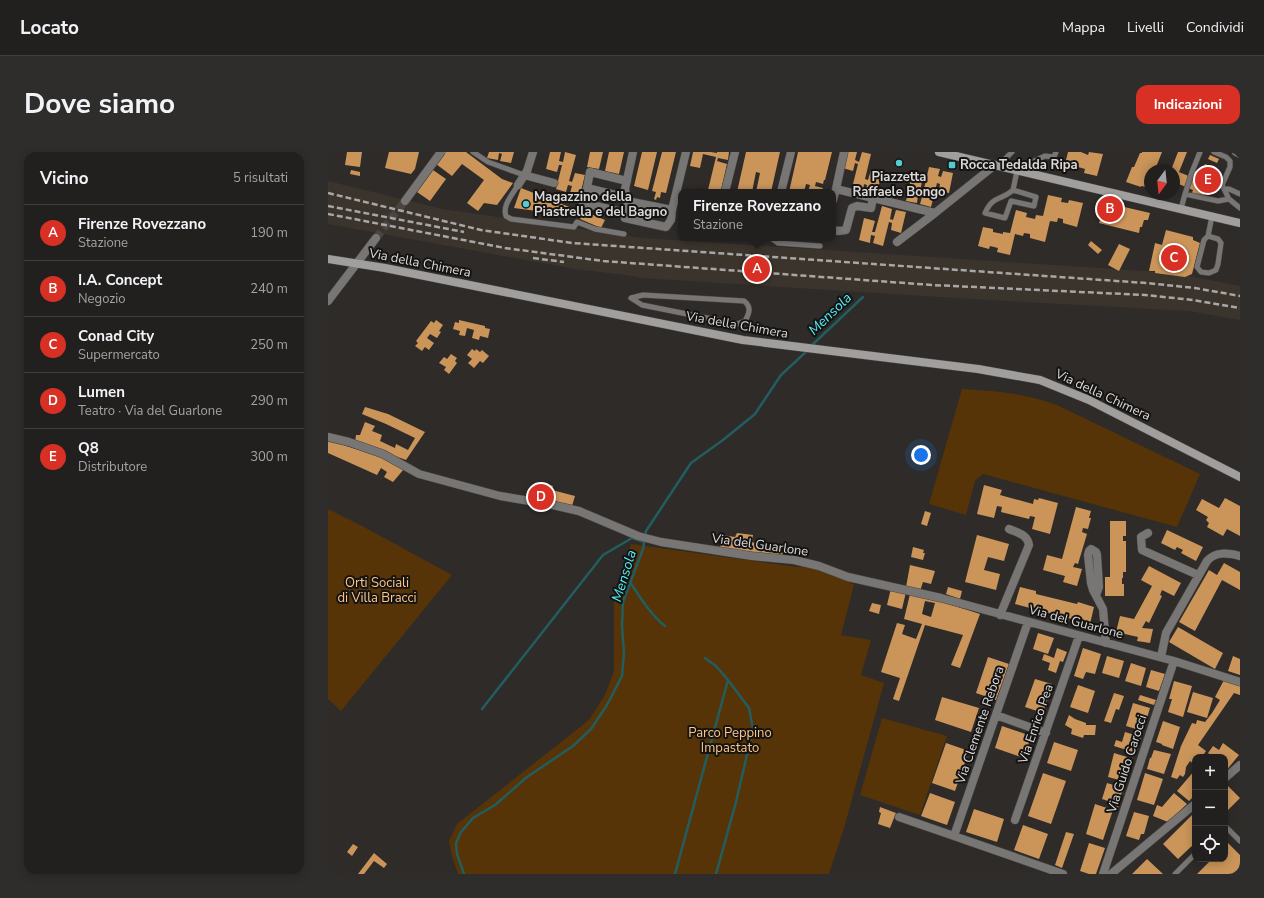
<!DOCTYPE html>
<html lang="it">
<head>
<meta charset="utf-8">
<style>
	:root { --surface:#22201f; --page:#2e2d2c; --text:#f1f3f6; --muted:#a2a3a4; --line:#3f3e3d; --accent:#d93025 }
	body { margin:0; font-family:"Nunito Sans",sans-serif; background:var(--page); color:var(--text) }
	.controls { position:absolute; right:12px; bottom:12px; display:grid; overflow:hidden; border-radius:8px; box-shadow:0 2px 10px #0003 }
	.controls button { width:36px; height:36px; display:grid; place-items:center; padding:0; border:0; border-bottom:1px solid var(--line); background:var(--surface); color:var(--text); font:20px sans-serif }
	.compass { position:absolute; left:816px; top:12px; width:36px; height:36px; border-radius:50%; background:var(--surface); box-shadow:0 2px 10px #0003; rotate:195deg }
	.you { position:absolute; left:593px; top:303px; width:14px; height:14px; margin:-10px; border:3px solid #fff; border-radius:50%; background:#1a73e8; box-shadow:0 0 0 6px #1a73e833 }
	.badge { display:grid; place-items:center; width:26px; height:26px; border-radius:50%; background:var(--accent); color:#fff; font-size:13px; font-weight:700 }
	.pin { position:absolute; translate:-50% -50%; border:2px solid #fff; box-shadow:0 1px 4px #0006 }
	.popup { position:absolute; left:350px; top:37px; width:158px; height:52px; box-sizing:border-box; display:grid; place-content:center; border-radius:8px; background:var(--surface); filter:drop-shadow(0 1px 3px #0005); font-size:13px; white-space:nowrap; color:var(--muted) }
	.popup b { font-size:15px; color:var(--text) }
	.popup::after { content:''; position:absolute; left:50%; top:100%; margin-left:-8px; border:8px solid transparent; border-top-color:var(--surface) }
	.list { margin:0; padding:0; list-style:none }
	h2 { display:flex; justify-content:space-between; align-items:center; height:52px; margin:0; padding:0 16px; font-size:17px }
	h2 small { font-size:13px; font-weight:400; color:var(--muted) }
	.list li { display:grid; grid-template-columns:26px 1fr auto; gap:12px; align-items:center; box-sizing:border-box; height:56px; padding:0 16px; border-top:1px solid var(--line) }
	.list b { display:block; font-size:15px; white-space:nowrap }
	.list p { margin:0; font-size:13px; white-space:nowrap; color:var(--muted) }
	.list em { font-size:13px; font-style:normal; color:var(--muted) }
	.icon { flex:none; width:22px; height:22px; fill:none; stroke:currentColor; stroke-width:2; stroke-linecap:round; stroke-linejoin:round }
	.map { position:relative; flex:none; width:912px; height:722px; overflow:hidden; border-radius:12px }
	header { display:flex; align-items:center; gap:24px; box-sizing:border-box; height:56px; padding:0 20px; background:var(--surface); border-bottom:1px solid var(--line) }
	header strong { font-size:19px }
	nav { display:flex; gap:22px; margin-inline-start:auto; font-size:14px }
	.intro { display:flex; align-items:center; justify-content:space-between; box-sizing:border-box; height:96px; padding:0 24px }
	h1 { margin:0; font-size:28px }
	.button { padding:10px 18px; border-radius:12px; background:var(--accent); color:#fff; font-size:14px; font-weight:700 }
	main { display:flex; gap:24px; padding:0 24px }
	aside { flex:1; background:var(--surface); border-radius:12px; box-shadow:0 2px 10px #0003 }
	.map>svg:first-child { display:block }
</style>
</head>
<body>
<header>
<strong>Locato</strong>
<nav><a>Mappa</a><a>Livelli</a><a>Condividi</a></nav>
</header>
<div class="intro"><h1>Dove siamo</h1><a class="button">Indicazioni</a></div>
<main>
<aside>
<h2>Vicino<small>5 risultati</small></h2>
<ul class="list">
<li><span class="badge">A</span><div><b>Firenze Rovezzano</b><p>Stazione</p></div><em>190 m</em></li>
<li><span class="badge">B</span><div><b>I.A. Concept</b><p>Negozio</p></div><em>240 m</em></li>
<li><span class="badge">C</span><div><b>Conad City</b><p>Supermercato</p></div><em>250 m</em></li>
<li><span class="badge">D</span><div><b>Lumen</b><p>Teatro · Via del Guarlone</p></div><em>290 m</em></li>
<li><span class="badge">E</span><div><b>Q8</b><p>Distributore</p></div><em>300 m</em></li>
</ul>
</aside>
<div class="map">
<svg width="912" height="722" viewBox="0 0 912 722">
	<rect width="100%" height="100%" fill="#2e2b29"/>
	<path fill="#3b342d" d="M0 29 114 57 315 86 817 119 856 123 912 134V168L861 159 644 147 312 126 305 124 247 117 0 72Z"/>
	<path fill="#563407" d="M634 237C669 239 696 241 729 253L872 322 849 375 655 322 647 329 638 363 601 352Z
		M0 357 34 374 124 423 13 559 0 547Z
		M303 392 462 414 502 418 526 433 513 483 543 488 533 523 556 531 516 676 501 722H130L124 704 121 689 129 672 261 568 277 543 286 519V446Z
		M554 566 619 584 592 663 532 643Z"/>
	<g fill="none" stroke-linecap="round" stroke-linejoin="round">
		<path stroke="#225d5f" stroke-width="2.5" d="M483 194 535 145
			M302 430C312 445 322 462 337 474
			M377 506 388 514 400 528 421 556 425 577 408 650 388 722
			M154 557 275 403 304 386 316 390
			M136 722 129 702 128 691 133 680 145 666 167 653 199 625 245 594 263 577 279 553 294 524 296 501 294 474 295 450 315 397 318 379 363 311 395 288 427 262 453 223 480 198
			M347 722 400 528"/>
	</g>
	<path fill="#cb955a" fill-rule="evenodd" d="M19 0H34L32 15 17 13Z
		M61 0H91L87 17 83 22 57 16Z
		M117 0H138L174 27 185 31 169 53 156 51 150 59 139 51 156 28 134 12 124 24 108 12Z
		M161 0H186L183 11 172 9 174 2 171 1 170 8 159 6Z
		M222 0H233L231 9 235 10 237 0 248 3 241 29 244 30 247 21 257 23 252 43 242 41 244 34 240 33 238 40 228 37 234 13H231L229 20 218 17Z
		M262 0H275L271 17 259 15Z
		M281 0H296L291 22 277 19Z
		M314 0H329L320 38 306 34Z
		M334 0H348L338 41 333 40 332 46 329 45 328 48 326 47 328 40 324 39Z
		M365 0H383L389 1V0H401L400 8 390 6 389 9 399 12 393 38 388 37V40L380 38 388 5 375 2 372 16 362 14Z
		M418 0H452L443 40H428L432 21 428 20 424 40H409Z
		M470 0H504L497 28H496L495 32 488 30 487 34 495 36 494 40H480L482 33 478 32 476 40H461Z
		M519 0H529L527 8 531 10 534 0 543 2 537 27 540 28 543 18 554 20 549 41 538 39 539 33 536 32 535 38 524 36 530 12 527 11 525 19 515 16Z
		M740 0H753L760 3 761 0 775 2 769 24 756 21 757 17 750 15 749 19 736 16Z
		M814 0H834L827 18H822V26L819 35 813 34V35L798 30 804 15H806L812 1H814Z
		M850 0H859L851 20 870 28 877 12 887 16 874 48 863 44 865 38 846 30V18H843Z
		M882 3 891 7 889 11 880 7Z
		M601 15 612 17 610 24 613 25 615 19 625 21 621 41 611 39 612 32 609 31 603 55 592 52 594 45 590 44 589 51 578 49 583 27 594 29 592 40 595 41Z
		M23 18 32 20V24L22 22Z
		M105 18 118 27 102 49 89 40Z
		M193 36 249 58 247 64 186 56Z
		M720 43 734 46 733 50 740 51 741 48 755 51 749 75 735 71V67L730 66 729 70 722 69 717 90 702 86V82L696 81 695 84 687 82 682 103 669 100 670 96 662 94 661 97 650 94 655 75 665 77V80L675 82V80L682 81 688 58 699 61 698 65 707 67 708 63 715 64Z
		M779 51 822 61 820 68H816L814 75H812L811 81 771 71 774 61Z
		M554 54 564 57 562 67 565 68 568 58 578 60 573 81 563 78 564 71 561 70 555 94 545 91 547 84 543 83 542 91 531 88 536 66 547 69 544 80H547Z
		M256 59 277 68 273 76 252 67Z
		M838 78 865 85V88L872 91 864 122 857 125 827 121V119H821L827 91 834 93Z
		M763 89 774 98 770 102 760 93Z
		M791 92 802 97 791 119 780 113Z
		M108 168 115 173 111 179 113 180 109 186 102 182 99 186 106 191 101 198 97 195 94 199 87 194 90 191 88 189 103 169 106 171Z
		M131 168 157 174V176L162 177 160 186 152 184 151 188 144 186 146 178 139 176 137 184 131 183 132 179 125 177 127 170 131 171Z
		M144 197 147 199 148 197 152 200 154 198 161 204 155 211 152 209 146 216 140 211 144 207 139 203Z
		M123 202 129 206 127 209 129 211 121 222 116 218 118 215 111 211 116 205 119 207Z
		M37 255 60 262 97 280 78 308 27 290 28 283H32L37 270 47 274 44 279 54 283 52 289 67 296 68 292 80 298 87 286 58 272 34 262Z
		M0 288 58 307 76 317 65 330 56 325 59 320 53 316 49 323 0 301Z
		M219 332 225 334 224 338 247 344 244 354 215 346Z
		M656 333 674 338 672 343 705 352 706 347 710 348 711 346 730 351 722 382 704 377 707 365 702 364 701 367 673 360 674 355 669 354 666 366 649 362Z
		M897 346 912 354V384L899 377 895 384 879 375 881 371 878 368 880 365 868 358 874 347 891 356Z
		M748 355 763 359 761 366H763L760 377 755 376 754 380 759 382 750 412 747 411 745 415 754 417 749 434 735 430 737 424 715 418 719 403 734 407Z
		M597 359 603 361 599 374 593 372Z
		M782 369H798V384H795V389H798V420H795V426H794V432H796V444H777V425H782Z
		M839 378 875 395 868 409 853 401 855 398 849 395 847 398 833 391Z
		M409 381 425 383 424 390 430 392V389L442 392 441 394 455 397 454 406 392 397 394 383 407 385Z
		M649 383 681 392 676 409 660 405 656 418 672 422 668 438 637 430Z
		M585 395 596 398 595 401H597L595 408 583 405Z
		M896 411 912 420V438L894 428 867 479 851 470 881 418 889 423Z
		M582 413 607 419 603 432 595 430 592 439 578 435Z
		M821 414 853 431 846 444 834 438 832 443 834 444 821 471 818 469 814 476 825 477 822 491 809 489 810 485 788 480 792 464 806 467 824 434 813 428Z
		M620 435 634 439 632 447 618 442Z
		M692 435 708 439V442L749 452 750 450 766 455 762 472 687 452Z
		M563 436 578 440 574 457 559 453Z
		M582 442 608 448 652 462 632 516 623 513 635 483 597 473 571 549 565 547 572 526 553 520 569 471 577 473 574 482 588 487 594 472 576 467ZM597 449 607 451 603 465 594 462Z
		M544 451 553 453 551 462 541 459Z
		M850 475 895 501 887 517 841 490Z
		M710 481 726 486 720 502 705 497Z
		M729 496 739 500 735 510 732 509 728 521 720 518 722 511 714 508 716 502 726 506Z
		M755 496 773 502 767 522 758 520 755 527 746 524Z
		M779 504 796 509 791 526 774 521Z
		M905 504 912 507V523L900 519Z
		M660 505 681 512 668 548 648 541Z
		M803 511 818 516 813 534 797 529Z
		M823 518 837 522 831 539 818 535Z
		M707 527 724 532 715 561 697 555Z
		M896 528 912 533V543L906 541 870 593 878 599 874 605H867V613L862 609 858 615 857 622 855 625 852 623 849 627 843 625 853 594 864 571 868 572 869 568 877 570 884 561 892 548 887 545Z
		M846 529 864 534 855 565 840 560 844 547H841Z
		M750 533 767 539 760 561 742 555Z
		M865 540 885 546 879 566 859 560Z
		M786 541 796 544 791 558 788 557 783 571 776 569Z
		M812 543 828 548 826 553 810 548Z
		M614 545 651 556 643 580 607 568Z
		M805 551 822 556 815 579 798 574Z
		M741 563 747 567 758 571V573H768L767 583H756L755 586 743 582 744 577 737 573Z
		M835 569 852 575 845 597 834 593V592L828 590Z
		M674 574 703 584 696 606 667 596Z
		M797 580 813 585 808 601 786 594 788 588 794 590Z
		M726 590 750 598 743 619 719 611Z
		M618 591 641 599 627 639 604 631Z
		M895 591 911 603 897 620V605H885L880 601 885 594 891 598Z
		M826 598 843 602 836 622 819 617 822 606H823Z
		M786 601 799 605V607L804 609 800 619H802L799 630 780 625Z
		M867 618V643L861 649 849 639Z
		M715 621 738 629 723 672 700 664Z
		M817 621 835 627 826 653 809 648Z
		M779 631 795 636 793 643 789 642 788 645 792 647 790 656 779 652 780 649 774 647Z
		M897 631 912 646 897 661Z
		M602 641 627 650 619 673 593 664Z
		M846 641 859 652 840 670 825 664 829 653 834 655Z
		M767 652 785 658 775 688 758 682Z
		M552 655 568 661 562 676 550 672 553 661 551 660Z
		M646 657 676 667 669 690 638 680Z
		M806 660 821 664 816 682H813L811 688 798 684Z
		M867 660V691L850 707 835 692Z
		M695 673 720 682 711 707 686 698Z
		M738 680 746 682 734 716 727 713Z
		M897 688 912 703V722H869L882 709 880 707H897Z
		M761 691 777 696 768 722H761L752 719Z
		M25 692 30 695 24 704 19 700Z
		M46 701 59 712 56 716 46 709 36 722H30Z
		M819 707 835 722H804Z"/>
	<g fill="none" stroke-linecap="round" stroke-linejoin="round">
		<path stroke="#484543" stroke-width="8" stroke-dasharray="8 4" stroke-linecap="butt" d="M48 86 77 49"/>
		<defs>
			<path id="lane" d="M145 0 160 10 196 23
				M872 0 864 20 894 33
				M886 0 898 5 902 9V15L894 33 901 47
				M667 13 677 7 684 0
				M702 22 706 9 717 4 726 5 728 0
				M190 33C184 43 174 54 178 64L183 67 246 75 249 70 267 77 296 82
				M896 37H901L912 42
				M685 38C673 49 665 43 657 61L677 66 683 49 706 54 708 45 685 38 689 19
				M857 42 864 20
				M853 57 857 42 890 49 901 47 912 56
				M880 84 890 87 893 91 890 112 888 118 881 121 873 120 869 115 876 88 880 84 884 64
				M443 86 450 91 492 94
				M315 143 416 149C424 155 421 162 417 169L409 172 314 153 303 146Z
				M897 674 912 689
				M847 722 867 702"/>
			<path id="street" d="M305 0 297 37 300 53 297 66 338 75 343 68 344 58 358 0
				M516 0 508 37 607 61 667 13
				M908 0 912 2
				M196 23 226 31
				M190 33 199 19 205 0
				M259 36 262 20 299 29
				M397 40 407 0
				M453 40 463 0
				M505 48 508 37
				M77 49 113 0
				M298 61 255 51 259 36 292 44 304 50 344 58
				M505 78 510 79 518 78 524 56 529 54 543 56 545 46
				M569 90 607 61
				M0 149 48 86
				M0 285 21 290 55 302 91 322 172 344 220 352 251 359 310 384 333 390 424 404 466 408 491 414 520 425 613 446 846 509 912 530
				M820 381 813 385 814 398 870 423
				M768 443 771 435 769 403 768 400 763 397 761 399 760 403 763 431 765 438 775 457 778 491
				M672 463 701 393C699 382 690 381 681 377
				M833 505 838 481 879 409C888 399 900 401 912 404
				M668 563 718 581
				M897 626 912 613
				M571 665 626 684 700 470
				M687 668 751 484
				M626 684 735 722
				M775 722 846 509
				M783 722 867 652"/>
			<path id="secondary" d="M611 0 912 71
				M0 107 57 116 415 188 650 217 712 228 761 248 912 325"/>
		</defs>
		<use href="#lane" stroke="#4a4745" stroke-width="6"/>
		<use href="#street" stroke="#4a4745" stroke-width="9"/>
		<use href="#secondary" stroke="#4a4745" stroke-width="9"/>
		<use href="#lane" stroke="#777674" stroke-width="5"/>
		<use href="#street" stroke="#777674" stroke-width="8"/>
		<use href="#secondary" stroke="#a19f9d" stroke-width="8"/>
		<path stroke="#a9a7a6" stroke-width="2.5" stroke-dasharray="6 3" stroke-linecap="butt" d="M0 41 153 78 244 91 818 131 867 136 912 144
			M0 54 136 80
			M0 62 177 96 275 109 604 133 817 143 865 148 912 156
			M205 106 236 110"/>
	</g>
	<g fill="#51ccd2" stroke="#151413" stroke-width="1.5">
		<circle cx="571" cy="11" r="4"/>
		<rect x="620" y="9" width="8" height="8" rx="2"/>
		<circle cx="198" cy="52" r="4"/>
	</g>
	<g text-anchor="middle" dominant-baseline="central" stroke-width="4" stroke-linejoin="round" paint-order="stroke">
		<g font-size="13" font-weight="bold" fill="#dcdad9" stroke="#151413" text-anchor="start">
			<text x="632" y="13">Rocca Tedalda Ripa</text>
			<text x="571" y="25" text-anchor="middle">Piazzetta<tspan x="571" dy="15">Raffaele Bongo</tspan></text>
			<text x="206" y="45">Magazzino della<tspan x="206" dy="15">Piastrella e del Bagno</tspan></text>
		</g>
		<g font-size="13" fill="#dcdad9" stroke="#151413">
			<text transform="translate(92 111) rotate(11)">Via della Chimera</text>
			<text transform="translate(409 173) rotate(10)">Via della Chimera</text>
			<text transform="translate(775 243) rotate(25)">Via della Chimera</text>
			<text transform="translate(432 393) rotate(8)">Via del Guarlone</text>
			<text transform="translate(748 470) rotate(15)">Via del Guarlone</text>
			<text transform="translate(708 572) rotate(-71)">Via Enrico Pea</text>
			<text transform="translate(652 573) rotate(-71)">Via Clemente Rebora</text>
			<text transform="translate(799 612) rotate(-72)">Via Guido Carocci</text>
		</g>
		<g font-size="13" fill="#ffc485" stroke="#151413">
			<text x="49" y="431">Orti Sociali<tspan x="49" dy="15">di Villa Bracci</tspan></text>
			<text x="402" y="581">Parco Peppino<tspan x="402" dy="15">Impastato</tspan></text>
		</g>
		<g font-size="14" font-style="italic" fill="#51f1f8" stroke="#151413">
			<text transform="translate(502 162) rotate(-44)">Mensola</text>
			<text transform="translate(296 424) rotate(-73)">Mensola</text>
		</g>
	</g>
</svg>
<div class="controls">
<button>+</button>
<button>−</button>
<button><svg class="icon" aria-label="locate" viewBox="0 0 24 24"><circle cx="12" cy="12" r="6"/><path d="M12 2v4M12 18v4M2 12h4M18 12h4"/></svg></button>
</div>
<svg class="compass" viewBox="-18 -18 36 36"><path d="M0-13l5 13h-10z" fill="#e53935"/><path d="M0 13l5-13h-10z" fill="#a2a3a4"/></svg>
<div class="you"></div>
<div class="pin badge" style="left:429px;top:117px">A</div>
<div class="popup"><b>Firenze Rovezzano</b>Stazione</div>
<div class="pin badge" style="left:782px;top:57px">B</div>
<div class="pin badge" style="left:846px;top:106px">C</div>
<div class="pin badge" style="left:213px;top:345px">D</div>
<div class="pin badge" style="left:880px;top:28px">E</div>
</div>
</main>
</body>
</html>
